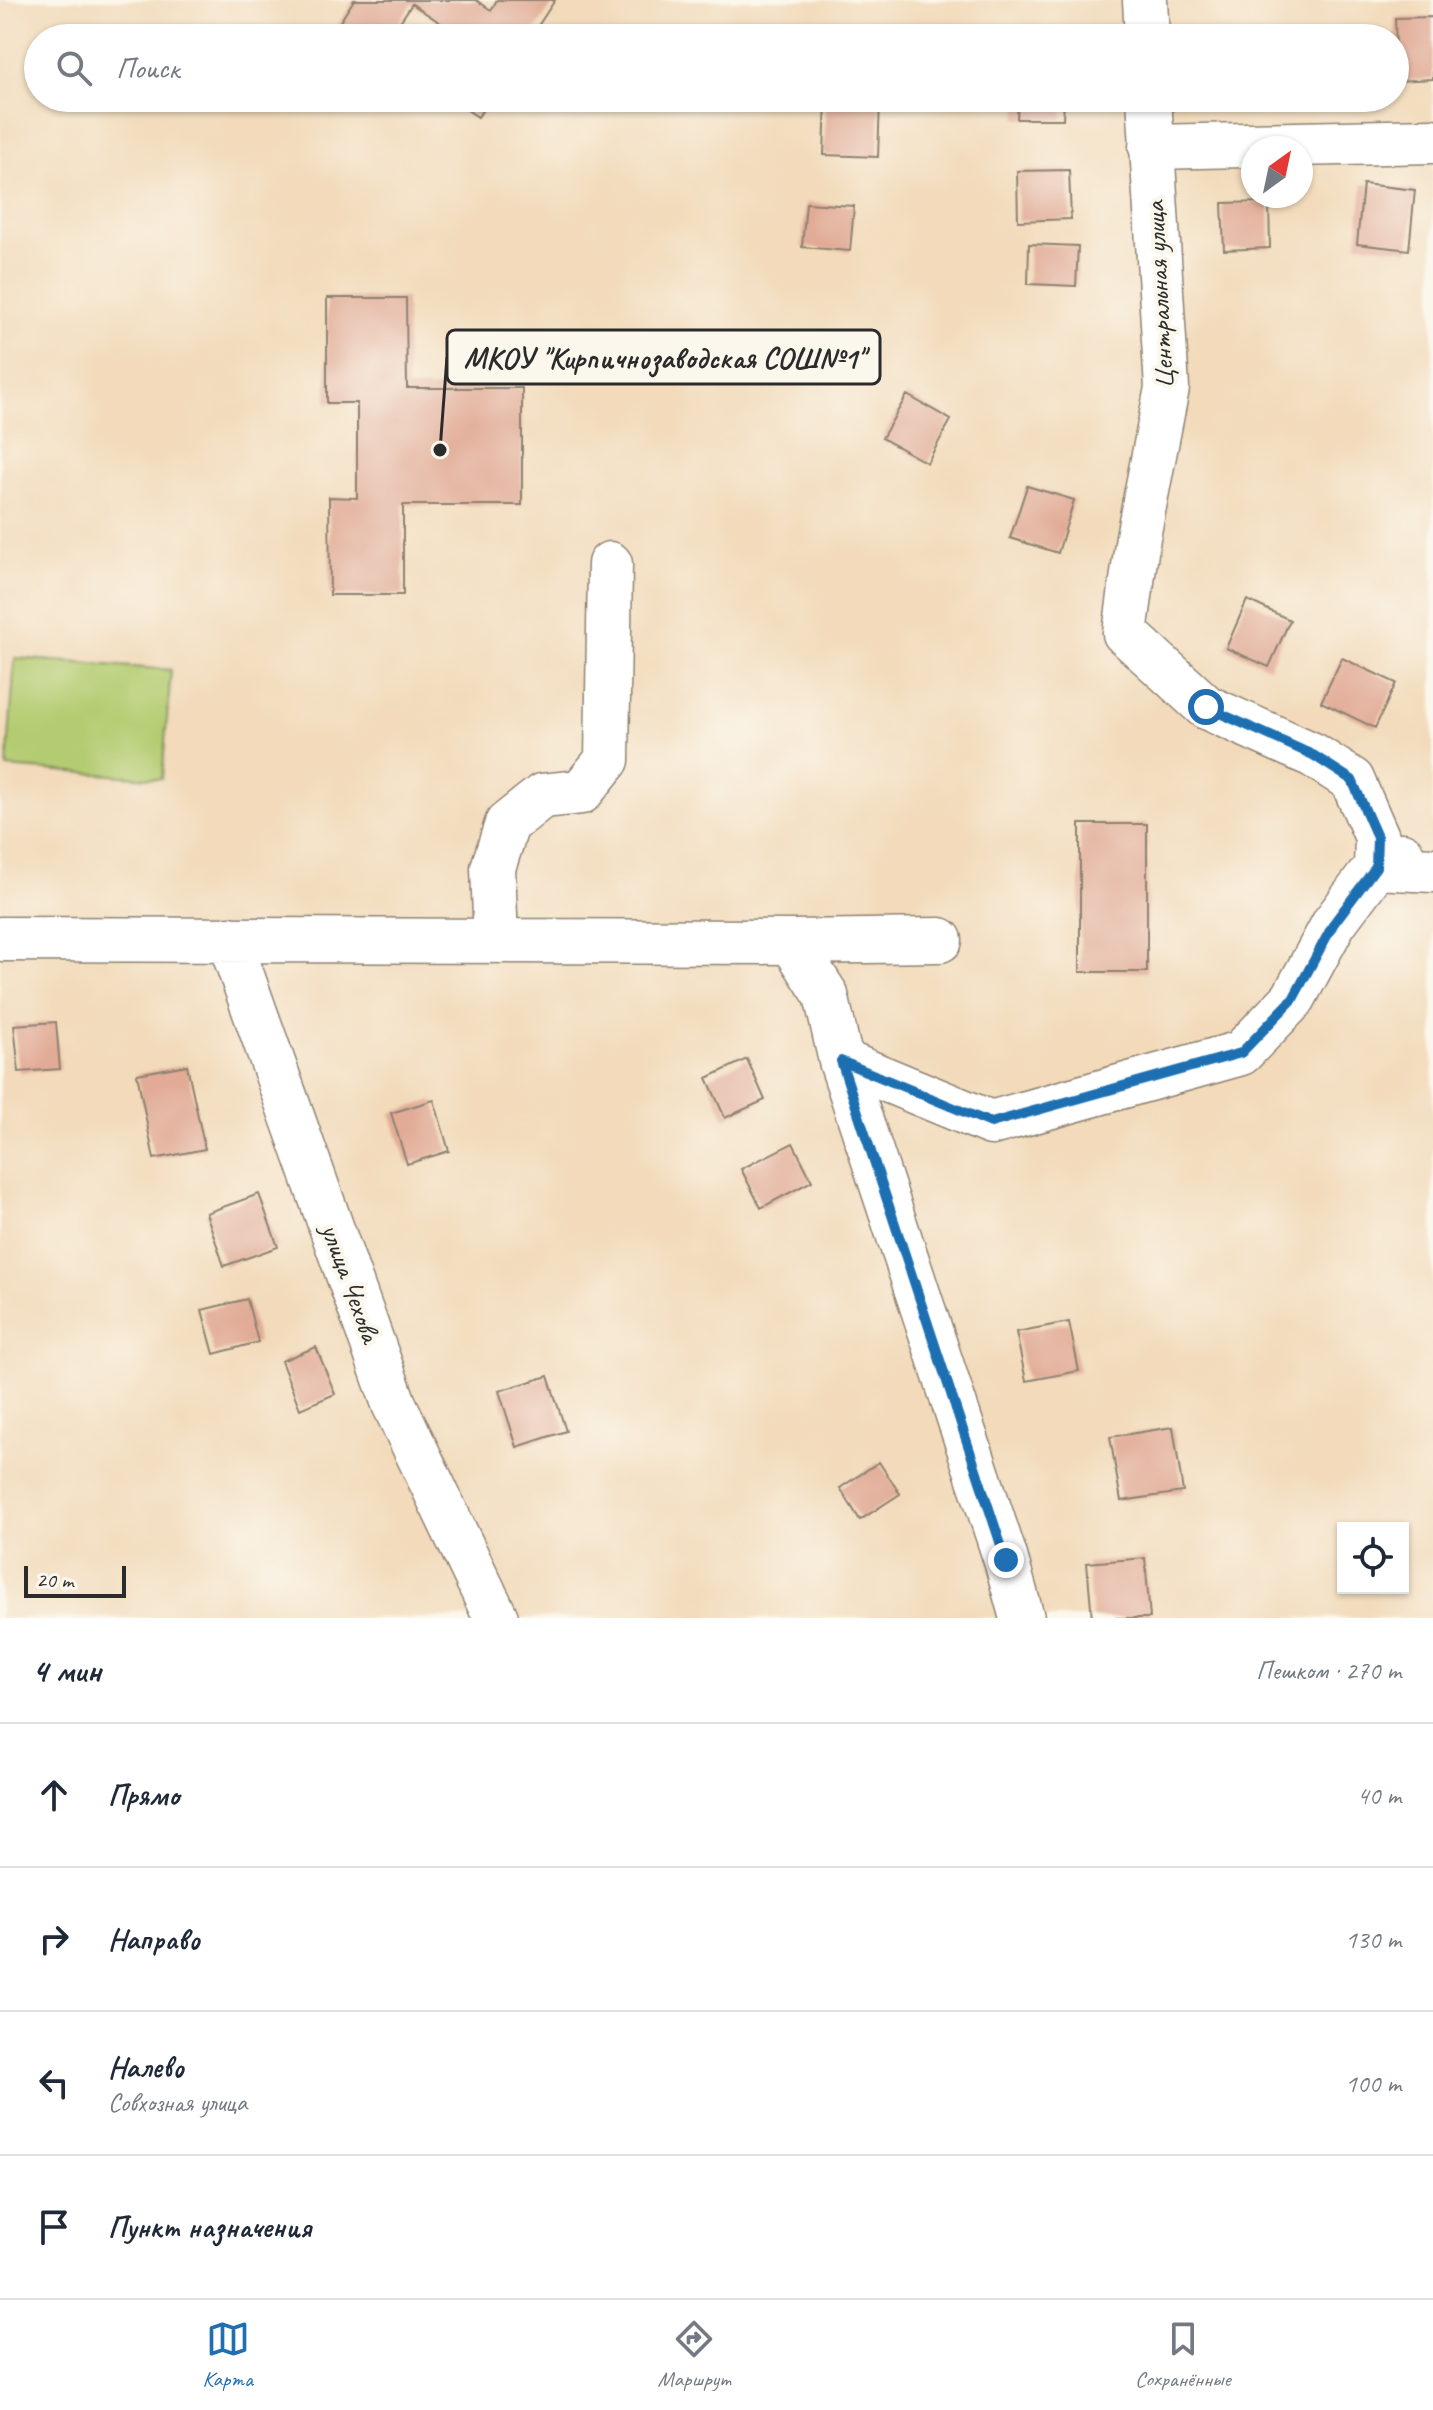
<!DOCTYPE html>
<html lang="ru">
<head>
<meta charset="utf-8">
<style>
	:root { --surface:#fff; --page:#f6f6f7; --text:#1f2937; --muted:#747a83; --line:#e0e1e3; --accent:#1f6fb2 }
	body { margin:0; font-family:Caveat,sans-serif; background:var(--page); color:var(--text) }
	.controls { position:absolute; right:24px; bottom:24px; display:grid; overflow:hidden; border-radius:0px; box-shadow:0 2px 6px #0004 }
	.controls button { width:72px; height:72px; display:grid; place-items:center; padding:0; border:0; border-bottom:2px solid var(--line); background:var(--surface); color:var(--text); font:40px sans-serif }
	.compass { position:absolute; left:1241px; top:136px; width:72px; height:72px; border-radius:50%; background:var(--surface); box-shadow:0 2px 6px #0004; rotate:33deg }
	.scale { position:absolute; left:24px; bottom:20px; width:102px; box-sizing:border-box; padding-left:8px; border:4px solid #2b2b2b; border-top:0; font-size:22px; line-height:28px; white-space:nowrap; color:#2b2b2b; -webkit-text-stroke:6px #fbf7ec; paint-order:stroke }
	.stop { position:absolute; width:24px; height:24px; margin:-18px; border:6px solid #1f6fb2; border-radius:50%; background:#fff }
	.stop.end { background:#1f6fb2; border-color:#fff; box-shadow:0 2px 8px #0008 }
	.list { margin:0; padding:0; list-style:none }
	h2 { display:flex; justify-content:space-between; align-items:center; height:104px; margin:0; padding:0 32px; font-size:34px }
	h2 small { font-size:26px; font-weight:400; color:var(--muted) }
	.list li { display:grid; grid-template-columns:52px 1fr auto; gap:24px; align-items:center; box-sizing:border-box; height:144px; padding:0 32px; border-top:2px solid var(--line) }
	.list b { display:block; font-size:30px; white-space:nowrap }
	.list p { margin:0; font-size:26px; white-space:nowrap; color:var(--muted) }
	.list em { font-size:26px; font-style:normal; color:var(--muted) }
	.icon { flex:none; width:44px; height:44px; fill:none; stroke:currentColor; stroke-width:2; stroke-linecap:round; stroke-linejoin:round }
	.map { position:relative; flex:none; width:1433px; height:1618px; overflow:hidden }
	.search { position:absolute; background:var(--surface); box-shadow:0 2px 6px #0004; left:24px; right:24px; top:24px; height:88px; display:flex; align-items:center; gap:20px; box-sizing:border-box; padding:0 28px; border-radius:44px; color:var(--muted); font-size:30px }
	.sheet { height:680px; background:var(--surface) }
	nav { display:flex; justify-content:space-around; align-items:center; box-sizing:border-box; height:112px; border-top:2px solid var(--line); background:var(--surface); font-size:22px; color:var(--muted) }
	nav a { display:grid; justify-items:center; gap:4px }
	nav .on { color:var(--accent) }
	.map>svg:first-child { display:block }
</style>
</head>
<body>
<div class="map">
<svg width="1433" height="1618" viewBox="0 0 1433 1618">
	<rect width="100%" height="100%" fill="#fbf7ec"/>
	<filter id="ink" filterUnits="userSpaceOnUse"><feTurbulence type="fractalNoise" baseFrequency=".0125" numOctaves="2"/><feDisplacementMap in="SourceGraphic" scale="16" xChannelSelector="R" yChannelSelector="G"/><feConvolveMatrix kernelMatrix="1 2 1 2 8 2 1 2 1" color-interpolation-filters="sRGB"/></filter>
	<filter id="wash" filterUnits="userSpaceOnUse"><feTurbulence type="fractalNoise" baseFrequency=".006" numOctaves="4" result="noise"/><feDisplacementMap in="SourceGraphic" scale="32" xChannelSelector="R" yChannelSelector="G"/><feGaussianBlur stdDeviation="1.8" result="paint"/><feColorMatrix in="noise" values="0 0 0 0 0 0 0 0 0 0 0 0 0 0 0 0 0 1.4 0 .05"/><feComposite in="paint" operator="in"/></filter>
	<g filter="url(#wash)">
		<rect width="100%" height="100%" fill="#f2daba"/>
		<path fill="#b4cc71" stroke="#707c4e" stroke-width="2" d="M15 658 171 670 162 779 7 767Z"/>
		<g id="blocks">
			<path fill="#e1ab96" d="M354 0H476L491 10 497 0H555L530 38H463L412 4 389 38H351L336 28Z
				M1433 17V79L1397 81 1395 18Z
				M449 98H490L478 117Z
				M1018 98H1064L1063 119H1017Z
				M826 99 880 101 878 157 824 155Z
				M1069 170 1071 219 1018 221 1017 171Z
				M1363 184 1415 190 1409 250 1357 244Z
				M1269 202 1270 248 1224 250 1222 203Z
				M806 203 854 206 850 251 802 247Z
				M1029 244 1078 246 1076 286 1028 284Z
				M327 298H406L407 388H522V505H403V595H330L329 497 357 498V403H327Z
				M907 395 951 420 927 463 882 438Z
				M1027 486 1074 500 1058 553 1010 538Z
				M1247 600 1290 620 1269 667 1226 648Z
				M1342 658 1396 683 1375 728 1321 702Z
				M1080 824H1147V972H1080Z
				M56 1022 60 1069 19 1072 14 1025Z
				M747 1059 765 1100 725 1118 707 1078Z
				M187 1065 205 1149 154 1159 137 1074Z
				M434 1100 449 1151 407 1164 391 1113Z
				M793 1143 812 1181 761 1208 741 1169Z
				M259 1194 278 1247 224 1266 206 1213Z
				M247 1299 258 1342 214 1354 202 1310Z
				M1069 1322 1079 1371 1026 1381 1016 1332Z
				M316 1347 335 1394 300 1409 281 1361Z
				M548 1376 566 1431 517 1447 499 1391Z
				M1173 1427 1183 1492 1121 1501 1110 1437Z
				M879 1462 900 1494 860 1520 840 1488Z
				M1145 1558 1150 1618H1092L1087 1563Z"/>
		</g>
	</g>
	<g filter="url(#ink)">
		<use href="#blocks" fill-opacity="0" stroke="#8e8272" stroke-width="2"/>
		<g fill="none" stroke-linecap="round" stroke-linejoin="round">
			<defs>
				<path id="minor" d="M1145 0 1147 38
					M1149 98 1167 388 1138 537 1125 633 1206 707 1313 755 1352 780 1377 837 1376 867 1433 870
					M1151 147 1433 141
					M0 939 792 942 940 940
					M229 939 394 1404 496 1618
					M496 940 493 868 507 824 542 796 581 792 607 760 610 564
					M792 942 826 995 841 1061 1006 1560 1022 1618
					M841 1061 991 1123 1241 1053 1293 999 1334 923 1376 867 1402 855"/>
			</defs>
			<use href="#minor" stroke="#8e8272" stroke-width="47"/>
			<use href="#minor" stroke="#fff" stroke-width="44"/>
		</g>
	</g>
	<g fill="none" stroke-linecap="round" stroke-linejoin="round" filter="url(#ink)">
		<path stroke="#1f6fb2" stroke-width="10" d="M1006 1560 841 1061 991 1123 1241 1053 1293 999 1334 923 1376 867 1377 837 1352 780 1313 755 1206 707"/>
	</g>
	<g text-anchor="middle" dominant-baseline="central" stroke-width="8" stroke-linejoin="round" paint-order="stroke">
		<g font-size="28" fill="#2b2b2b" stroke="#fbf7ec">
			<text transform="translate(1159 295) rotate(-93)">Центральная улица</text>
			<text transform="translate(351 1283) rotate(70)">улица Чехова</text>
		</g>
	</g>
	<path fill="none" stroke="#2b2b2b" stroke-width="3" d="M440 450L447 357"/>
	<circle fill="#2b2b2b" stroke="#fbf7ec" stroke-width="3" cx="440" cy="450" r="8"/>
	<rect fill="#fbf7ec" stroke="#2b2b2b" stroke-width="3" x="447" y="330" width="433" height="54" rx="8"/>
	<g font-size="30" text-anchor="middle" font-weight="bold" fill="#2b2b2b">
		<text x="664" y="368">МКОУ "Кирпичнозаводская СОШ№1"</text>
	</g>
</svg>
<div class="controls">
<button><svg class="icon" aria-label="locate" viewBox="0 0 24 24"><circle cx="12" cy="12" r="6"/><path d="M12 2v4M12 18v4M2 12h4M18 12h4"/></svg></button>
</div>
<svg class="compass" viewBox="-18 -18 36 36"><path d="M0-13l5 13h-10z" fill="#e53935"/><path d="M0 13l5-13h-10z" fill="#747a83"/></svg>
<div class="scale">20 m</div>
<div class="stop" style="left:1206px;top:707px"></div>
<div class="stop end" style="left:1006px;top:1560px"></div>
<div class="search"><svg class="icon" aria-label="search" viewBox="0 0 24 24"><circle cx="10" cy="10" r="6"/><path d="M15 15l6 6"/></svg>Поиск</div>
</div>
<section class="sheet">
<h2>4 мин<small>Пешком · 270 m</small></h2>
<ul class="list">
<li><svg class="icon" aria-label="ahead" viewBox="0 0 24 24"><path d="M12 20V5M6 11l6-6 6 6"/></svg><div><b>Прямо</b></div><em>40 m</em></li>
<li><svg class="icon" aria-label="right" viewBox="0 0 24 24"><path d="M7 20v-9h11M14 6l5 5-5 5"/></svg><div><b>Направо</b></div><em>130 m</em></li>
<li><svg class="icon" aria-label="left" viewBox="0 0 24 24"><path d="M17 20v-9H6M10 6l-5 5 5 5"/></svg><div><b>Налево</b><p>Совхозная улица</p></div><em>100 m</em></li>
<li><svg class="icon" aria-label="arrive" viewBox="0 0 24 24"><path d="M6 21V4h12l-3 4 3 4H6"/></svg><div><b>Пункт назначения</b></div></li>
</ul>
</section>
<nav>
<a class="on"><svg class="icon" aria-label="map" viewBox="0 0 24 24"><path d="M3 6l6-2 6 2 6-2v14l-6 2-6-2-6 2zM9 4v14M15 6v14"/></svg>Карта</a>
<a><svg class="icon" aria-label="directions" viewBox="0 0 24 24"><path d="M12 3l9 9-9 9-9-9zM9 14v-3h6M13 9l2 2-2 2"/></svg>Маршрут</a>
<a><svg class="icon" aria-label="saved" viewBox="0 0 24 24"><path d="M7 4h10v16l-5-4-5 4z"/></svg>Сохранённые</a>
</nav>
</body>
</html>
